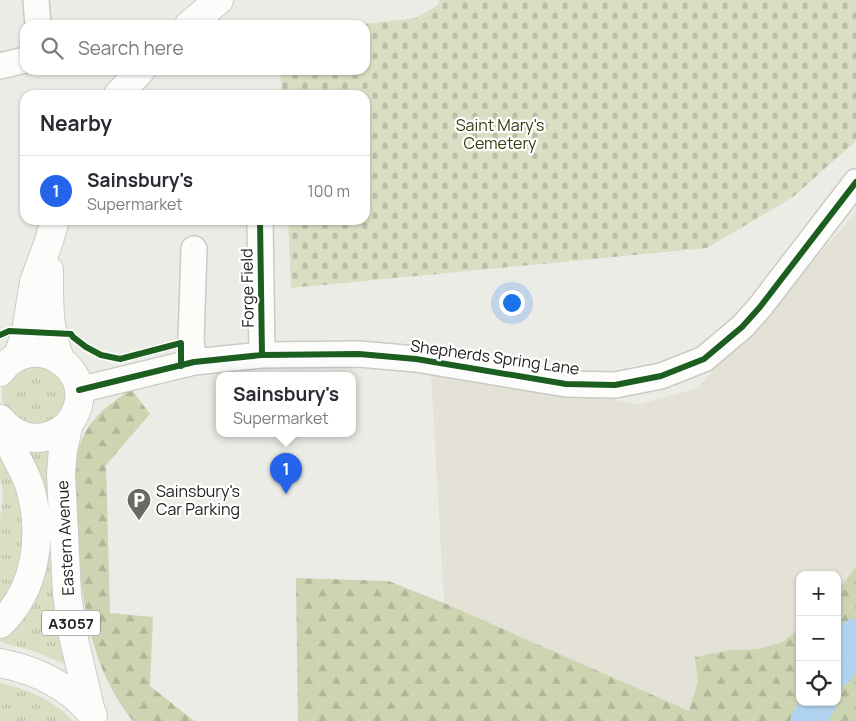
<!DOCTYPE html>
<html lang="en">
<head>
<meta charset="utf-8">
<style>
	:root { --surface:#fff; --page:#f7f7f7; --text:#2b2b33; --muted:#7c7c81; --line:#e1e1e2; --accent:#2563eb }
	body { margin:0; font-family:Manrope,sans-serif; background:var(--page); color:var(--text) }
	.controls { position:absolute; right:15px; bottom:15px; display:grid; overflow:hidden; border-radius:10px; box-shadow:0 1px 4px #0004 }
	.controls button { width:45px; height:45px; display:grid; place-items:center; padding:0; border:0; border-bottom:1px solid var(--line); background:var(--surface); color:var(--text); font:25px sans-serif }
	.you { position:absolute; left:511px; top:302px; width:18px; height:18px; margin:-12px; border:4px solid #fff; border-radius:50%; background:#1a73e8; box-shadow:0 0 0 8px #1a73e833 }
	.badge { display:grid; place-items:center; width:32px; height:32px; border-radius:50%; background:var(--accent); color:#fff; font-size:16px; font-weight:700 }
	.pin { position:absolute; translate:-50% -41px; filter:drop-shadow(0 1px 2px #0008) }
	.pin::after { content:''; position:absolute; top:26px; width:18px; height:15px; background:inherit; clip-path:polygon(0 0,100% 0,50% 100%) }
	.popup { position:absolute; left:216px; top:372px; width:140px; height:65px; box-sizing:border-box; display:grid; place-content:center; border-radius:10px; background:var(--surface); filter:drop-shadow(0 1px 4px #0005); font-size:16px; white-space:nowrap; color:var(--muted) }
	.popup b { font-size:19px; color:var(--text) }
	.popup::after { content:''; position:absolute; left:50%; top:100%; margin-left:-10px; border:10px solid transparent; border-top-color:var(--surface) }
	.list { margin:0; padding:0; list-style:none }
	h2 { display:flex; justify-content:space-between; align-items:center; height:65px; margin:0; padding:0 20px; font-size:21px }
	h2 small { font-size:16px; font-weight:400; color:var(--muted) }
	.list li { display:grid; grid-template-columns:32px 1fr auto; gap:15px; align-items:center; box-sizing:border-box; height:70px; padding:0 20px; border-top:1px solid var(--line) }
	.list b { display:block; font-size:19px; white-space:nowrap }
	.list p { margin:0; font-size:16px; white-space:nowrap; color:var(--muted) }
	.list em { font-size:16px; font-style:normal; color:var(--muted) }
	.icon { flex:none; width:28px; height:28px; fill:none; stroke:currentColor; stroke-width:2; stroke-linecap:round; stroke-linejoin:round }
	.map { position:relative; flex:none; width:856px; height:721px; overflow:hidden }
	.search { position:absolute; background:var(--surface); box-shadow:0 1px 4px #0004; left:20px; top:20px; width:350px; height:55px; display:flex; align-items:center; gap:12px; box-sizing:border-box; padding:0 18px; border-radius:15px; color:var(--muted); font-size:19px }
	.panel { position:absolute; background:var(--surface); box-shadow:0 1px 4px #0004; left:20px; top:90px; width:350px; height:135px; border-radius:15px }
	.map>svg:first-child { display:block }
</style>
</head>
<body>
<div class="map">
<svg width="856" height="721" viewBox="0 0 856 721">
	<defs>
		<pattern id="grass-tufts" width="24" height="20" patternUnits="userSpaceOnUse" patternTransform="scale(1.25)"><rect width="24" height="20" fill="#d8dfc3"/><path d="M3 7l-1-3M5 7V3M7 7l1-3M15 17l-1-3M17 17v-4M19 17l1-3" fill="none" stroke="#b9bfa7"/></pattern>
		<pattern id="forest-firs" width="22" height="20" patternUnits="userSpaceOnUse" patternTransform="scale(1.25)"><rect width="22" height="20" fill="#ccd4b2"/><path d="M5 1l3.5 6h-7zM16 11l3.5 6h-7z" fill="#afb699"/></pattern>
		<pattern id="cemetery-stones" width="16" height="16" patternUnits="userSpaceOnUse" patternTransform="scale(1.25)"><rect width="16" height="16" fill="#d8dfc3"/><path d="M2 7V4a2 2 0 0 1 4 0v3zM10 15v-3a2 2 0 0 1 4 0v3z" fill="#b9bfa7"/></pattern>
	</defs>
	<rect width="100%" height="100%" fill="#ecece7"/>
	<path fill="#e4e2d6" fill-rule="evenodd" d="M856 213V721L689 711 444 603 430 355 637 405 697 388ZM800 575H837V702H800Z"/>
	<path fill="url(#grass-tufts)" d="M44 361 68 384 64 414 38 429C29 425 17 421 9 415 4 412 3 403 2 397 0 369 23 367 44 361Z
		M51 448C50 517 47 595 66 662L65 664 33 651 3 643 0 641 27 610V451Z
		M0 452 19 489 26 527 16 581 0 606V520L3 494 0 479Z
		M0 683C28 689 53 700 73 721H0Z"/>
	<path fill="url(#forest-firs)" d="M131 389 150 414 106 465 110 613 153 617 150 686 194 721H133C87 665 80 589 76 519 75 492 71 462 83 437 93 415 112 403 131 389Z
		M856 566V721H298L296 578 388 581 444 603 689 711 698 681 695 657 731 650 758 649 783 642 800 627V702H837V592Z"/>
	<path fill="url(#cemetery-stones)" d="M440 0H856V141L793 197 707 248 291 288 288 220H365V95H282L280 70H365V25H356L416 18 438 5Z"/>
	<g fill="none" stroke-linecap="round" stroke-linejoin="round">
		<path stroke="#b0d4f0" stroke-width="35" d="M837 669 856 636
			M808 721 819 702"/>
		<defs>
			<path id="minor" d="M36 0 38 25
				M0 66 25 60
				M260 220 262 355
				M194 249 191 340 194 362
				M79 390 194 362 262 355 359 354 416 359 566 384 615 385 661 376 704 359 742 327 760 307 856 182"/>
			<path id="major" d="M189 25 219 0
				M118 95 141 70
				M49 270C49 301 48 330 60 359
				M18 356 26 332 34 282 49 241 55 220
				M0 372C33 326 102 371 72 419 65 429 55 435 44 437 26 441 11 432 0 419
				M69 423 63 449 61 474 67 594 72 631 91 712
				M0 624C36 590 43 537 31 491 28 478 21 467 15 455 11 446 8 436 6 426
				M0 663C36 670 69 686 93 715"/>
		</defs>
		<use href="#minor" stroke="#cacac6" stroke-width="28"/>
		<use href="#major" stroke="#cacac6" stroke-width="30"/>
		<use href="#minor" stroke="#fcfcfb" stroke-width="25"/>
		<use href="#major" stroke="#fcfcfb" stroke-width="28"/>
		<defs>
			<path id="cycleway" d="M260 220 262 355
				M0 335 9 331 71 334 73 337 86 347 101 355 120 359 181 343V366
				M79 390 194 362 262 355 359 354 416 359 566 384 615 385 661 376 704 359 742 327 760 307 856 182"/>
		</defs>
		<use href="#cycleway" stroke="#fff" stroke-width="9"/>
		<use href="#cycleway" stroke="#1b5e20" stroke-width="6"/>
	</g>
	<defs>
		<symbol id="parking-pin" viewBox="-11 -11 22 30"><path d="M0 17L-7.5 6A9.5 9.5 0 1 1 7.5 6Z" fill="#696965" stroke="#fff"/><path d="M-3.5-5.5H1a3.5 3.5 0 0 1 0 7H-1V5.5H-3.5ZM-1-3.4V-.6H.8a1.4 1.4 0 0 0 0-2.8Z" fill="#fff"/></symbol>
	</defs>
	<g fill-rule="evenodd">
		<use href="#parking-pin" x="125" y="486" width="28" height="38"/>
	</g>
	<g text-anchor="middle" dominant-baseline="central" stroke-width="4.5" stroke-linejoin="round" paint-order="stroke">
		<rect fill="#fff" stroke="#656462" stroke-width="1" x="42" y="610.5" width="58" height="25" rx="4"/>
		<g font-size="15" font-weight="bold" fill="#23221f">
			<text x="71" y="623">A3057</text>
		</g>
		<g font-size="16" fill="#333d10" stroke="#fff">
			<text x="500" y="125">Saint Mary's<tspan x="500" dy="18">Cemetery</tspan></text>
		</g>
		<g font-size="16" fill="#23221f" stroke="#fff">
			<text transform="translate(247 288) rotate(-91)">Forge Field</text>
			<text transform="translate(495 357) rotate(8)">Shepherds Spring Lane</text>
			<text transform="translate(65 538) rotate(-93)">Eastern Avenue</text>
		</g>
		<g font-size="16" fill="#23221f" stroke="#fff" text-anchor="start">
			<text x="156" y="491">Sainsbury's<tspan x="156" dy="18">Car Parking</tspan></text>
		</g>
	</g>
</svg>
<div class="controls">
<button>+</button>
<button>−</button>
<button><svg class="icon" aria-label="locate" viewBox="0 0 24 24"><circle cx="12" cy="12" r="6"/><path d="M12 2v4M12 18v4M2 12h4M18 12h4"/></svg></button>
</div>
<div class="you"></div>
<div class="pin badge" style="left:286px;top:494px">1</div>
<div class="popup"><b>Sainsbury's</b>Supermarket</div>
<div class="search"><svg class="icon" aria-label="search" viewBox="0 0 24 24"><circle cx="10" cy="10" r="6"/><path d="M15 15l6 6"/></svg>Search here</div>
<section class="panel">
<h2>Nearby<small></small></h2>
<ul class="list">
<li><span class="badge">1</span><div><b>Sainsbury's</b><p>Supermarket</p></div><em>100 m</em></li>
</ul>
</section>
</div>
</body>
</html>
